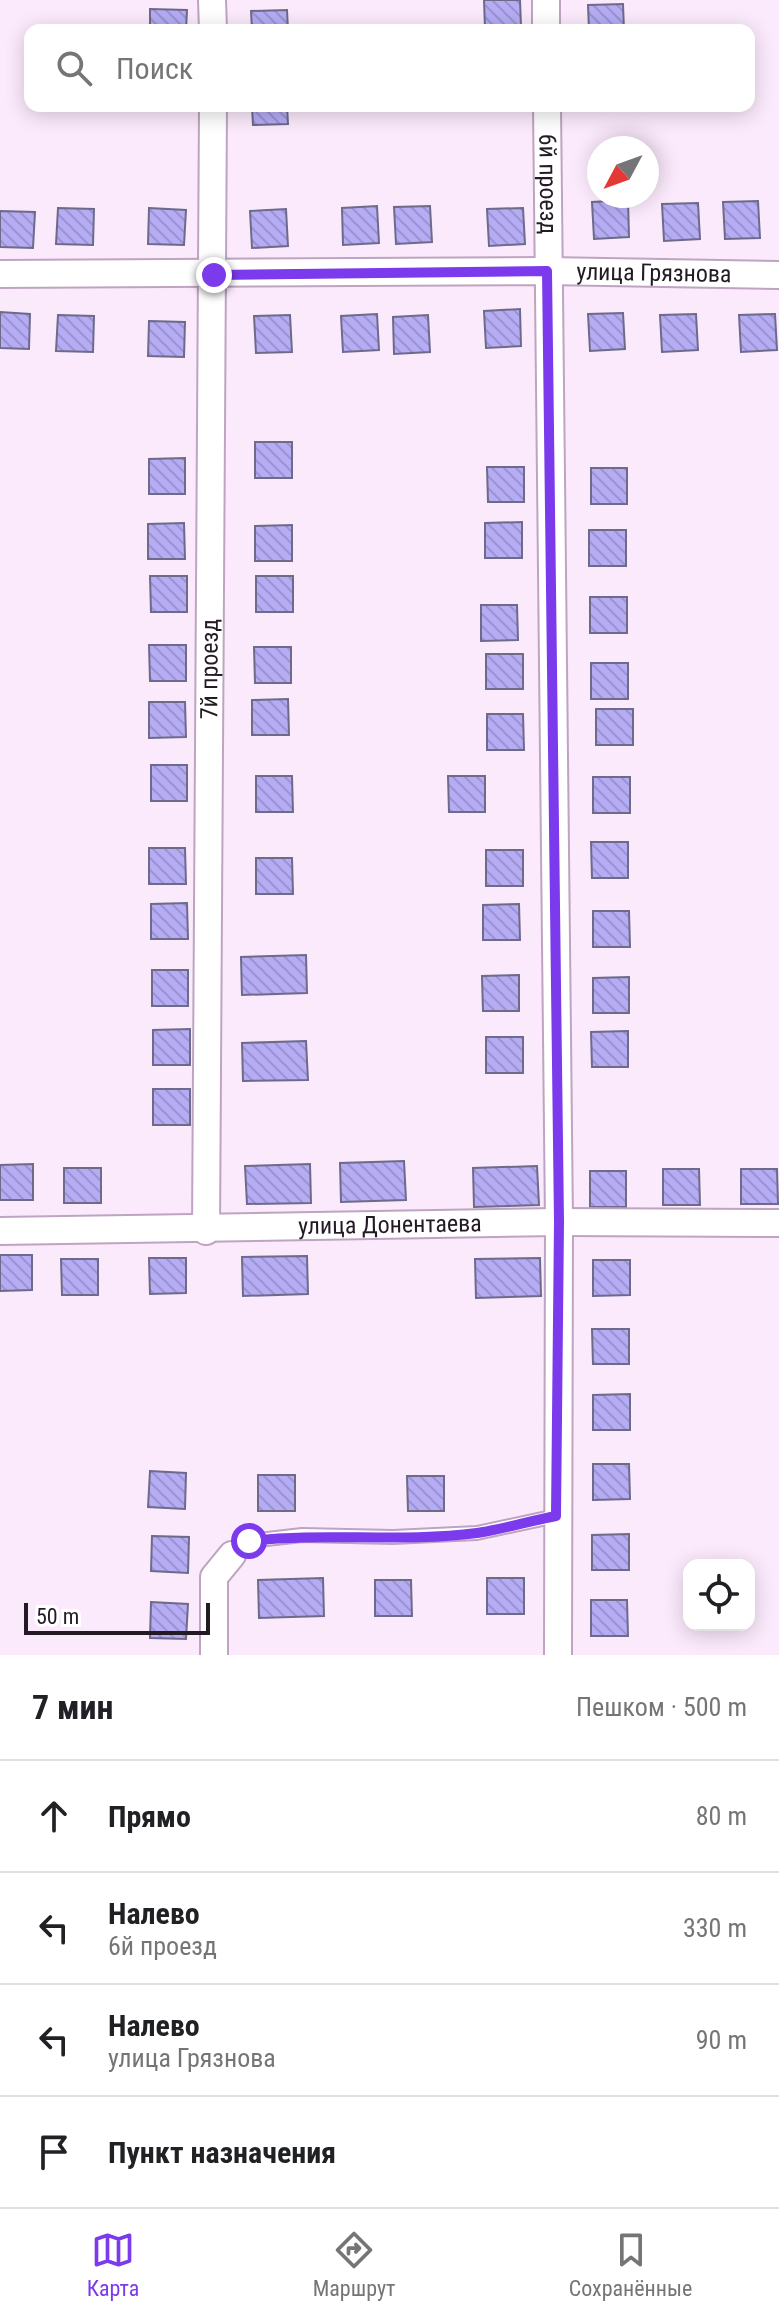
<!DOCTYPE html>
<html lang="ru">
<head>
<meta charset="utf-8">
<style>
	:root { --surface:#fff; --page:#f2f2f2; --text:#202124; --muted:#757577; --line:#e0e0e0; --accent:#7c3aed }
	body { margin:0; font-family:"Roboto Condensed",sans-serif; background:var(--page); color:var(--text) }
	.controls { position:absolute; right:24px; bottom:24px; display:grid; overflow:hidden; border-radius:16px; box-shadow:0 4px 20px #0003 }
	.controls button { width:72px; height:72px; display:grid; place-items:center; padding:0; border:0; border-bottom:2px solid var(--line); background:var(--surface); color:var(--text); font:40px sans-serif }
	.compass { position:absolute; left:587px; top:136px; width:72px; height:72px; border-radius:50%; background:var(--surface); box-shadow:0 4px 20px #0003; rotate:229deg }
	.scale { position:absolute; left:24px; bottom:20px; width:186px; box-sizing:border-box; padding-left:8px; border:4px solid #231a24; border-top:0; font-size:22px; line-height:28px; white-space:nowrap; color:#231a24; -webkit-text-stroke:6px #fff; paint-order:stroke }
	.stop { position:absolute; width:24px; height:24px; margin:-18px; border:6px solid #7c3aed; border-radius:50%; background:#fff }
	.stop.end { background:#7c3aed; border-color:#fff; box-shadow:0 2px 8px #0008 }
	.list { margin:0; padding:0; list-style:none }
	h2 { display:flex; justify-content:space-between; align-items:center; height:104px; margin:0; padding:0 32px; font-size:34px }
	h2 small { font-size:26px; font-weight:400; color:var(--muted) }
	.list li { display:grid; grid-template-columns:52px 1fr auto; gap:24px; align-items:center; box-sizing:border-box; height:112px; padding:0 32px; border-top:2px solid var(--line) }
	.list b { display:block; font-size:30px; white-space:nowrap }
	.list p { margin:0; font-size:26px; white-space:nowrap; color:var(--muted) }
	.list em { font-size:26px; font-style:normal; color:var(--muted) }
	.icon { flex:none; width:44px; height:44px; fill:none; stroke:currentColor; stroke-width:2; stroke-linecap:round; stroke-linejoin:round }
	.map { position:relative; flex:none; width:779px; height:1655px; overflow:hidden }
	.search { position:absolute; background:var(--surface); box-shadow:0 4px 20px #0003; left:24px; right:24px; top:24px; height:88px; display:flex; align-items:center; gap:20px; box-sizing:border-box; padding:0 28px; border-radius:16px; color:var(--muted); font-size:30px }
	.sheet { height:552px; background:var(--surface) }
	nav { display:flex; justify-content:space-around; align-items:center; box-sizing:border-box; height:112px; border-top:2px solid var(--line); background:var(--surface); font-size:22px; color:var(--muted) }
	nav a { display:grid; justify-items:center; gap:4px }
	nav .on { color:var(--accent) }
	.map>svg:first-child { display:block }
</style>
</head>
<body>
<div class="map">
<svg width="779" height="1655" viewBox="0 0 779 1655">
	<defs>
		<pattern id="building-back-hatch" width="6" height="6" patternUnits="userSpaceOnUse" patternTransform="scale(2)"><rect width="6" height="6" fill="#b5acf4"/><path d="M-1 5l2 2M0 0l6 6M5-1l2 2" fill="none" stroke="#9b93d1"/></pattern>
	</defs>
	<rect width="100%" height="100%" fill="#fbeafc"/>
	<path fill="url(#building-back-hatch)" stroke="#6d6a8a" stroke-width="2" d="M484 0H520L521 26 485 28Z
		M623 4 624 30H589L588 5Z
		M150 9 187 10 186 30H150Z
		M287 10 288 30H252L251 11Z
		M252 106H287L288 124 253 125Z
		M628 200 629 237 594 239 592 202Z
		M758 201 760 238 725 239 723 202Z
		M698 203 700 239 664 241 662 204Z
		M377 206 379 243 343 245 342 208Z
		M430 206 432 242 396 244 394 207Z
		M58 208 94 209 93 245 56 244Z
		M149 208 186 210 184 245 148 244Z
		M523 208 525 244 489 246 487 209Z
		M286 209 288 246 252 248 250 211Z
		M0 211 35 212 33 248 0 247Z
		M520 309 521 346 486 348 484 311Z
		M0 312 30 314 29 349 0 348Z
		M623 313 625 349 590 351 588 314Z
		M377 314 379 350 343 352 341 316Z
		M696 314 698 350 662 352 660 315Z
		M775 314 777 350 741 352 739 315Z
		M58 315 94 316 93 352 56 351Z
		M290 315 292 352 256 353 254 316Z
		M428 315 430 352 394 354 393 317Z
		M149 321 185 322 184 357 148 356Z
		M255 442H292V478H255Z
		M185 458V494H149V459Z
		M487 467H524V502H488Z
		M591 468H627V504H591Z
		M522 522V558H485V523Z
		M184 523 185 559H148V524Z
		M292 525V561H255V526Z
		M589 530H626V566H589Z
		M150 576H187V612H151Z
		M256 576H293V612H256Z
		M590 597H627V633H590Z
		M481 605H517L518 640 481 641Z
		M149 645H186V681H150Z
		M254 647H291V683H255Z
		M486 654H523V689H486Z
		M591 663H628V699H591Z
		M288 699 289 735H252V700Z
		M149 702H185L186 737 149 738Z
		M596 709H633V745H596Z
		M487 714H523L524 750H487Z
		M151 765H187V801H151Z
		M256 776H292L293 812H256Z
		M448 776H485V812H449Z
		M593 777H630V813H593Z
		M591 842H628V878H592Z
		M149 848H185L186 884H149Z
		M486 850H523V886H486Z
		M256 858H292L293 894H256Z
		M187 903 188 939H151V904Z
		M519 904 520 940H483V905Z
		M593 911H629L630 947H593Z
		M306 955 307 993 242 995 241 957Z
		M152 970H188V1006H152Z
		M519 975V1011H483L482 976Z
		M629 977V1013H593V978Z
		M190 1029V1065H153V1030Z
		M628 1031V1067H592L591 1032Z
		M486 1037H523V1073H486Z
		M306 1041 308 1080 243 1081 242 1043Z
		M153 1089H190V1125H153Z
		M404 1161 406 1200 341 1202 340 1163Z
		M33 1164V1200H0V1165Z
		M310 1164 311 1203 247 1204 245 1166Z
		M537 1166 539 1205 474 1207 473 1168Z
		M64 1168H101V1203H64Z
		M663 1169H699L700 1205H663Z
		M741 1169H777L778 1204H741Z
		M590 1171H626V1207H590Z
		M0 1255H32V1290L0 1291Z
		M307 1256 308 1294 243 1296 242 1257Z
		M149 1258H186V1293L150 1294Z
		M540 1258 541 1296 476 1298 475 1259Z
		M61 1259H98V1295H62Z
		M593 1260H630V1295L593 1296Z
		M592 1329H629V1364H593Z
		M630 1394V1430H593V1395Z
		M593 1464H629L630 1499 593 1500Z
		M150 1471 186 1473 185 1509 148 1507Z
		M258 1475H295V1511H258Z
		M407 1476H444V1511H408Z
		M629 1534V1570H592V1535Z
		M152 1536 189 1537 188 1573 151 1571Z
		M323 1578 324 1616 259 1618 258 1580Z
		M487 1578H524V1614H487Z
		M375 1580H411L412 1616H375Z
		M591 1600H627L628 1636H591Z
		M151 1602 188 1604 186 1639 150 1638Z"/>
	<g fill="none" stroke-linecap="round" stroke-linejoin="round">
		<defs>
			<path id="lane" d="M232 1555 249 1541 302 1535 393 1537 477 1533 556 1516"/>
			<g id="street">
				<path d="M212 0 213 30"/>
				<path d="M546 0V30"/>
				<path id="s1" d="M547 106 559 1222 558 1655"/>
				<path id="s2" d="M0 274 547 271 779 275"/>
				<path id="s3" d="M0 1231 559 1222 779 1223"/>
				<path id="s4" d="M206 1231 213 106"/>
				<path d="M214 1655V1577L232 1555"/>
			</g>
		</defs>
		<use href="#lane" stroke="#bea4c0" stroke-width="16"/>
		<use href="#street" stroke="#bea4c0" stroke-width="30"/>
		<use href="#lane" stroke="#fff" stroke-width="12"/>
		<use href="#street" stroke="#fff" stroke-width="26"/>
	</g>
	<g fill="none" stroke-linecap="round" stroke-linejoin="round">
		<path stroke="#7c3aed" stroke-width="10" d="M214 275 547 271 559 1222 556 1516C530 1521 503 1529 477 1533 401 1543 325 1532 249 1541"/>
	</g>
	<g text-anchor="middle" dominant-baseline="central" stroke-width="8" stroke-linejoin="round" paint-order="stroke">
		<g font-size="24" fill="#231a24" stroke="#fff">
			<text stroke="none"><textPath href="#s1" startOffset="78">6й проезд</textPath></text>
			<text stroke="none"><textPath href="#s2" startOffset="654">улица Грязнова</textPath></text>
			<text stroke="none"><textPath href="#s4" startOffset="562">7й проезд</textPath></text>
			<text stroke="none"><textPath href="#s3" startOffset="390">улица Донентаева</textPath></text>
		</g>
	</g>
</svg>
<div class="controls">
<button><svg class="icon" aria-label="locate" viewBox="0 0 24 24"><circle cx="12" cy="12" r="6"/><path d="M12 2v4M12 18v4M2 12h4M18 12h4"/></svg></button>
</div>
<svg class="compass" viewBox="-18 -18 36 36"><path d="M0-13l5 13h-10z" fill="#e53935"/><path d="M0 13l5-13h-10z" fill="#757577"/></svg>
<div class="scale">50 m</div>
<div class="stop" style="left:249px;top:1541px"></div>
<div class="stop end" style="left:214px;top:275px"></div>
<div class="search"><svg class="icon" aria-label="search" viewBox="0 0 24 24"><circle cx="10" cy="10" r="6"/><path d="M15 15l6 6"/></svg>Поиск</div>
</div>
<section class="sheet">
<h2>7 мин<small>Пешком · 500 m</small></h2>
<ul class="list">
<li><svg class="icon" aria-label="ahead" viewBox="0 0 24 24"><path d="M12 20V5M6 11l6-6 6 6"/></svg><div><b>Прямо</b></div><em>80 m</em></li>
<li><svg class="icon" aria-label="left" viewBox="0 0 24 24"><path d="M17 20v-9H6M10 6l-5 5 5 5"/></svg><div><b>Налево</b><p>6й проезд</p></div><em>330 m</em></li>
<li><svg class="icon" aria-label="left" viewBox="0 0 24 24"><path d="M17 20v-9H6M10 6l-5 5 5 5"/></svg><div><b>Налево</b><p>улица Грязнова</p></div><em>90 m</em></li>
<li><svg class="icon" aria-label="arrive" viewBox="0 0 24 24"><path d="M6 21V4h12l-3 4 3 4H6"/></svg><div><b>Пункт назначения</b></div></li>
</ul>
</section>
<nav>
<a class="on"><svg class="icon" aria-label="map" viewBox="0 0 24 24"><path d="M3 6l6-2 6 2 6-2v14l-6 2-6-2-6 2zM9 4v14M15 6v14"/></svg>Карта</a>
<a><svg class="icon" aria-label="directions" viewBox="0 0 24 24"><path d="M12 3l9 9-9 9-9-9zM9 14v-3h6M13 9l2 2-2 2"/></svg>Маршрут</a>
<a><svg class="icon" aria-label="saved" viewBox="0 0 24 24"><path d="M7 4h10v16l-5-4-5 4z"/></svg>Сохранённые</a>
</nav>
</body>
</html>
